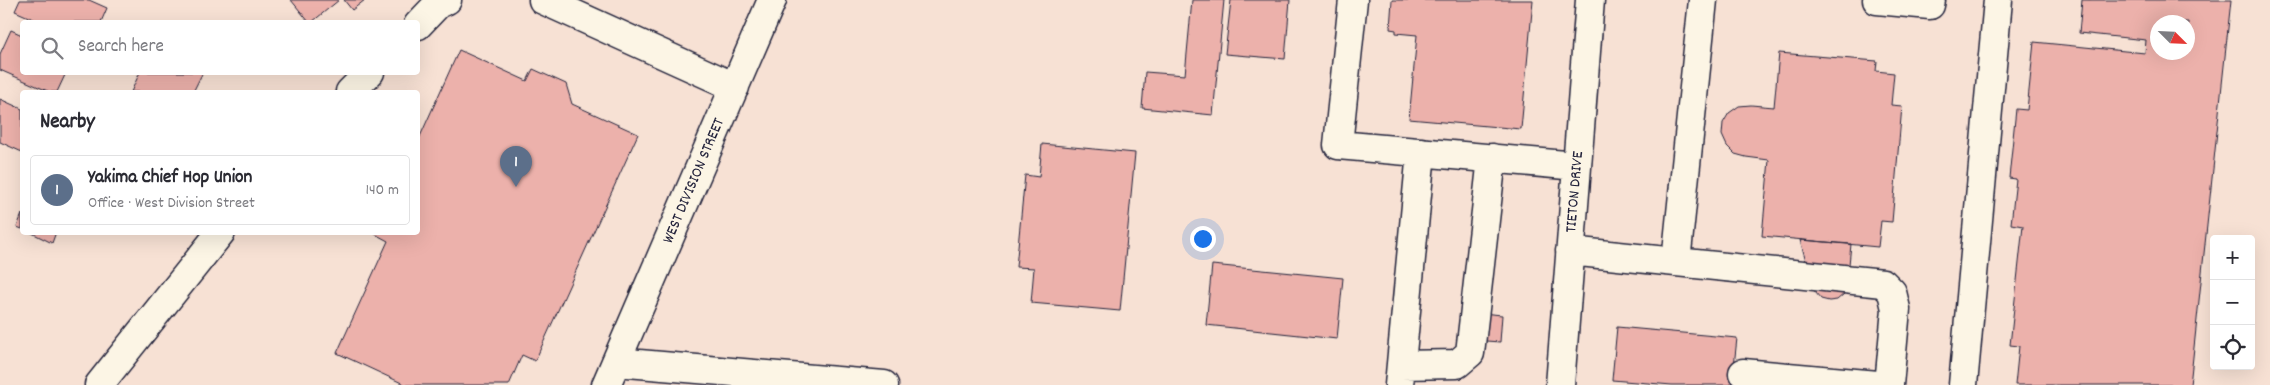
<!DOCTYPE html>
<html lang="en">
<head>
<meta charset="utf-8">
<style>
	:root { --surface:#fff; --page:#f2f2f3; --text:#2b2b33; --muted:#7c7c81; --line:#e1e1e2; --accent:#22223b }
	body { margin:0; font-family:Dekko,sans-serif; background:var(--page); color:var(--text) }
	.controls { position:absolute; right:15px; bottom:15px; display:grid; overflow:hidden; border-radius:5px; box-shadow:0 5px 20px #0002 }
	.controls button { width:45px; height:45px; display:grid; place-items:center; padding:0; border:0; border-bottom:1px solid var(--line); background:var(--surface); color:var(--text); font:25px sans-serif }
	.compass { position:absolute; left:2150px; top:15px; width:45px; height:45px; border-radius:50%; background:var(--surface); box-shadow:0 5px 20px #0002; rotate:114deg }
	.you { position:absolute; left:1202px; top:238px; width:18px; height:18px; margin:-12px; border:4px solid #fff; border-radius:50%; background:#1a73e8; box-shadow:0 0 0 8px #1a73e833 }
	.badge { display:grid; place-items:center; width:32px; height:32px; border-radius:50%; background:var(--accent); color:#fff; font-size:16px; font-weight:700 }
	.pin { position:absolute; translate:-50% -41px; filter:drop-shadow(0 1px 2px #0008) }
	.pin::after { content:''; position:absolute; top:26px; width:18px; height:15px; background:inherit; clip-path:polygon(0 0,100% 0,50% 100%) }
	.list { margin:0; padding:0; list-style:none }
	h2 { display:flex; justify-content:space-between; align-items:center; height:65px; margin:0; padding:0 20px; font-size:21px }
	h2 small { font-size:16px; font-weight:400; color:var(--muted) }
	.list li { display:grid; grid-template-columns:32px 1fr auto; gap:15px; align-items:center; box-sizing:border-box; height:70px; margin:0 10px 10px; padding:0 10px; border:1px solid var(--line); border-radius:5px }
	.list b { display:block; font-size:19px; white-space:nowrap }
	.list p { margin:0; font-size:16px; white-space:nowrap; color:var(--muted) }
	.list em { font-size:16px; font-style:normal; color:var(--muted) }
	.icon { flex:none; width:28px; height:28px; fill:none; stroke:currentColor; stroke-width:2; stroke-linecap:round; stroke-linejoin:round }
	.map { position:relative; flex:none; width:2270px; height:385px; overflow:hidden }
	.search { position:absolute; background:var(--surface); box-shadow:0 5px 20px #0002; left:20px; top:20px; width:400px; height:55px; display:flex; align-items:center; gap:12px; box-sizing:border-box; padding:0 18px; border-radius:5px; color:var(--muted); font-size:19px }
	.panel { position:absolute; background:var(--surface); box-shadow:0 5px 20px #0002; left:20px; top:90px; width:400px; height:145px; border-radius:5px }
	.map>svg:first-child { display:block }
</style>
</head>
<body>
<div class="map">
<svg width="2270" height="385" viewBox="0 0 2270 385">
	<rect width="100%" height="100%" fill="#f7e1d4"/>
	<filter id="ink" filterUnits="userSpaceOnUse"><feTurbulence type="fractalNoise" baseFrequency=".02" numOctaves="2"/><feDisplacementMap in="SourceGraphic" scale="10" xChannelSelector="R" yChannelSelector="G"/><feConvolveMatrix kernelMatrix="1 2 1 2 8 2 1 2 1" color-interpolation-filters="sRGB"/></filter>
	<g filter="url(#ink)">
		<path fill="#ecb1ab" stroke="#22223b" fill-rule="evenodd" d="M20 0H89L107 8 101 22H40L15 11Z
			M291 0H339L312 22H309Z
			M344 0H365L352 10Z
			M1192 0H1224L1213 115 1142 108 1145 72 1185 75Z
			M1231 0H1290L1285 59 1225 54Z
			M1392 0H1533L1521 129 1409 119 1417 35 1396 33V30L1390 29Z
			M2082 0H2231L2190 385H2015L2019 346 2010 345 2023 226 2011 224 2016 179 2009 178 2016 109 2027 110 2034 42 2145 53 2146 40 2079 33ZM2158 22H2188V52H2158Z
			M11 30 22 35V72H59L65 75 57 92H50L0 70V54Z
			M459 50 527 81 533 69 566 84 572 104 638 134 535 361 522 355 509 385H406L337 353 388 241 375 234 376 232H418V141Z
			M1779 53 1877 61 1876 71 1894 73 1891 105 1902 106 1892 222 1881 221 1878 247 1762 236 1769 160 1746 157 1735 154 1727 146 1722 135 1723 123 1729 113 1739 106 1751 105 1774 107Z
			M140 72H203L193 92H131Z
			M0 99 22 109V152L0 142Z
			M1042 144 1135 153 1120 311 1031 303 1034 268 1016 267 1025 175 1039 177Z
			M22 214V229L17 227Z
			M30 232H56L52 243Z
			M1800 240 1851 244 1847 286 1844 294 1837 300 1829 301 1821 299 1815 292Z
			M1212 265 1343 278 1337 339 1206 325Z
			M1461 311 1502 315 1500 342 1459 339Z
			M1617 327 1737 338 1732 385H1672L1612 380Z"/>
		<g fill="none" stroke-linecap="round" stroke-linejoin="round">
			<defs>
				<path id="minor" d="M543 0 735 87
					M1353 0 1338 145 1577 166
					M1877 0 1930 5 1931 0
					M418 25 438 4 447 0
					M350 92 370 72
					M1570 251 1676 262 1703 0
					M1676 262 1883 283 1892 292 1896 309 1889 385
					M616 362 884 385
					M1401 365 1457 364 1470 353 1492 158
					M1743 373 1878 385
					M99 385 221 232
					M606 385 772 0
					M1399 385 1421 152
					M1560 385 1590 0
					M1963 385 1998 0"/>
			</defs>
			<use href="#minor" stroke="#22223b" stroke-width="31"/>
			<use href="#minor" stroke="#fcf5e5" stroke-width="28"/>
		</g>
	</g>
	<g text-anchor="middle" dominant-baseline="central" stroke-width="5" stroke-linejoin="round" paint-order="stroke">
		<g font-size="16" fill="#22223b" stroke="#fcf5e5">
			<text transform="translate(694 181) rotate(-67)">WEST DIVISION STREET</text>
			<text transform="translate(1575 192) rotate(-85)">TIETON DRIVE</text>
		</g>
	</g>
</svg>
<div class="controls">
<button>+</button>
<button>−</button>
<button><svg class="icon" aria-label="locate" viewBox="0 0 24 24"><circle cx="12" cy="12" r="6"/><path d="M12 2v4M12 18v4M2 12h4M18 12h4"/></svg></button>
</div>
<svg class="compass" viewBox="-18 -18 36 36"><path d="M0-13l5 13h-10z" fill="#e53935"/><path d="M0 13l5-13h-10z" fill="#7c7c81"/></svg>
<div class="you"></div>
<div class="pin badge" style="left:516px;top:187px;background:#5c6f8a">1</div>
<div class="search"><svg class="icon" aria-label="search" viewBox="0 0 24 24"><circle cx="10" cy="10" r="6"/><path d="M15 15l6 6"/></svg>Search here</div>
<section class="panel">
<h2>Nearby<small></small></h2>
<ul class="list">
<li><span class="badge" style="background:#5c6f8a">1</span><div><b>Yakima Chief Hop Union</b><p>Office · West Division Street</p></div><em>140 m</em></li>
</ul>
</section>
</div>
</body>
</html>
